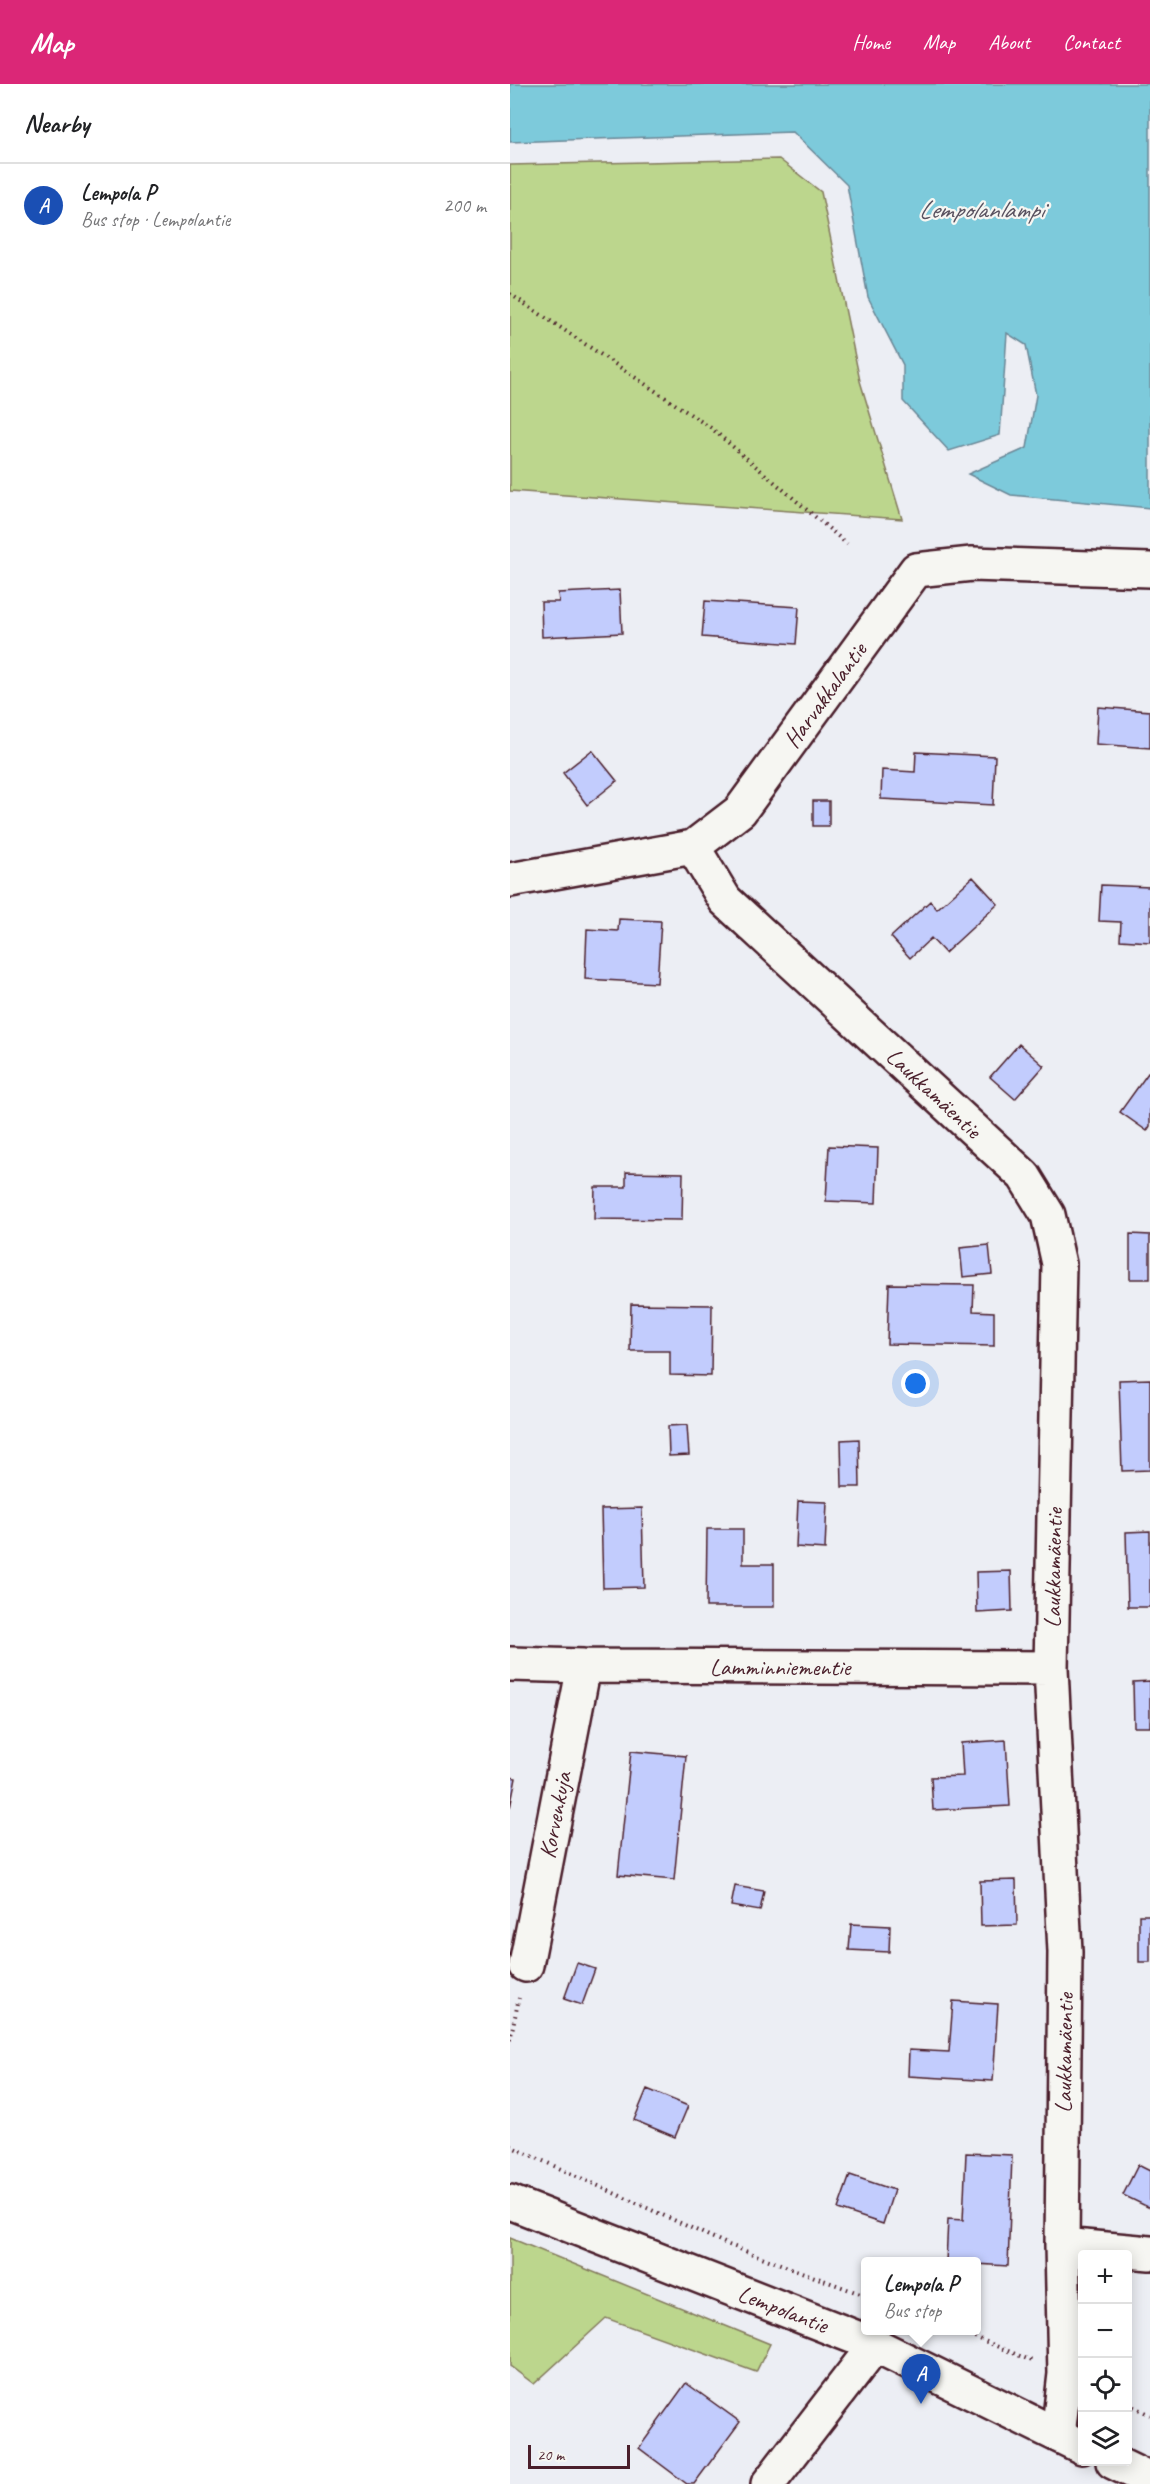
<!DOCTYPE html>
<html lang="en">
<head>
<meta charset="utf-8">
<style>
	:root { --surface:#fff; --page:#f6f6f6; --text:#202124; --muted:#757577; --line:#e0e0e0; --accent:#db2777 }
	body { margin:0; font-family:Caveat,sans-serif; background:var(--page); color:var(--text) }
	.controls { position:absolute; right:18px; bottom:18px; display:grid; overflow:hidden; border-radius:6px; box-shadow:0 3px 15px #0003 }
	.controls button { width:54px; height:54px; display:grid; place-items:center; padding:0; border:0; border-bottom:2px solid var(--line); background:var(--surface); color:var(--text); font:30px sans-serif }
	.scale { position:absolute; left:18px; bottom:15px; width:102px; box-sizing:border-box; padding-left:6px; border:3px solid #4a1f2b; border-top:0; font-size:16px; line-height:21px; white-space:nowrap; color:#4a1f2b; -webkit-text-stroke:4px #f6f6f2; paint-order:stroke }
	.you { position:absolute; left:406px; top:1300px; width:21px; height:21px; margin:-15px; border:4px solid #fff; border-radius:50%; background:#1a73e8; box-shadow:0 0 0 9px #1a73e833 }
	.badge { display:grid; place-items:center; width:39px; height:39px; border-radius:50%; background:var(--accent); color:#fff; font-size:20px; font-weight:700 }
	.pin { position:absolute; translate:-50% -50px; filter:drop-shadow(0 2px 3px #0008) }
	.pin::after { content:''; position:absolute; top:32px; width:21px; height:18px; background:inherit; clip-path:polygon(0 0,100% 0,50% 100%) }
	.popup { position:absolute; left:351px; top:2173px; width:120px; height:78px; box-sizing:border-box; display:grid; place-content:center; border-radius:6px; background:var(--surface); filter:drop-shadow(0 2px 4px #0005); font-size:20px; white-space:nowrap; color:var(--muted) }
	.popup b { font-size:22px; color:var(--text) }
	.popup::after { content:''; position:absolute; left:50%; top:100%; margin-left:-12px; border:12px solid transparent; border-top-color:var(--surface) }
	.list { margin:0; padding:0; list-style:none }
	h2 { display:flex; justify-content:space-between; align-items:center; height:78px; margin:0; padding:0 24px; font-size:26px }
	h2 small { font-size:20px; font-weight:400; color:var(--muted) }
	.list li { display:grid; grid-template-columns:39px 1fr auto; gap:18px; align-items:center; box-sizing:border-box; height:84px; padding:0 24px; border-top:2px solid var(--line) }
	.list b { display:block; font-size:22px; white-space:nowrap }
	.list p { margin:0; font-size:20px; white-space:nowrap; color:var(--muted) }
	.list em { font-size:20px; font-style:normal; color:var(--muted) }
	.icon { flex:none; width:33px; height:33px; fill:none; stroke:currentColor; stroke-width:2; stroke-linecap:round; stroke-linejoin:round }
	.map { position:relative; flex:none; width:640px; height:2400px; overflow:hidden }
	header { display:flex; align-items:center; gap:36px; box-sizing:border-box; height:84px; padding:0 30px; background:var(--accent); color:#fff }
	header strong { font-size:28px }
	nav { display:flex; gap:33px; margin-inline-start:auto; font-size:21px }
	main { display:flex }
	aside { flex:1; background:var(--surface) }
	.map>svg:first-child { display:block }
</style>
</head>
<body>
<header>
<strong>Map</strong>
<nav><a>Home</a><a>Map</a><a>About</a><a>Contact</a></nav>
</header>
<main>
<aside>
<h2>Nearby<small></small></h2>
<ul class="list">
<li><span class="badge" style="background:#1a4fb4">A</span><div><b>Lempola P</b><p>Bus stop · Lempolantie</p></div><em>200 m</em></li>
</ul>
</aside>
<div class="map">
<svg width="640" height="2400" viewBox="0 0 640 2400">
	<rect width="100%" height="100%" fill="#eceef4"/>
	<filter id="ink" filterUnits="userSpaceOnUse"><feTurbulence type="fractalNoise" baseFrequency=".0167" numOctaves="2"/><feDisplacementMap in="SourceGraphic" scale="12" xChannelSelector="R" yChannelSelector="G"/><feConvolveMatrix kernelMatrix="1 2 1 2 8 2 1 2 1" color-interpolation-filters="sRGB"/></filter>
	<g filter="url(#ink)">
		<path fill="#bcd68d" stroke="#837a5c" stroke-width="1.5" d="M269 75 311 108 350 297 392 435 0 407V81Z
			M0 2154 260 2260 246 2288 96 2234 24 2300 0 2282Z"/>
		<path fill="#7dcadb" stroke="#698695" stroke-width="1.5" d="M0 0H640V424L501 411 458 390 517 364 526 311 516 261 497 249 490 351 439 367 393 317V281L358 213 337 101 283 48 0 58Z"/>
		<path fill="#c2ccfd" stroke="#4a1f2b" stroke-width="1.5" d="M110 506 112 549 32 553 31 518H49L48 509Z
			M195 517 289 523 286 560 192 553Z
			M588 623 640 627V664L586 660Z
			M82 666 107 697 77 721 53 689Z
			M406 668 485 672 483 721 371 715 372 686 405 688Z
			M303 717H319V742H303Z
			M463 793 488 820 435 869 421 854 400 874 381 853 420 817 427 825Z
			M591 801 640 803V858L610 856 611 838 589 837Z
			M109 835 151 837 147 899 75 895 77 845 108 847Z
			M509 960 534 982 505 1015 480 993Z
			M638 989 640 990V1042L637 1047 610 1028Z
			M319 1062 368 1064 366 1119 316 1117Z
			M116 1088 173 1089 172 1136 84 1135 85 1103H116Z
			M620 1150 640 1151V1195H620Z
			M479 1161 482 1190 453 1193 450 1164Z
			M379 1200 464 1201 463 1227 484 1228V1262L377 1260Z
			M121 1220 202 1221 201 1292 160 1291V1267H120Z
			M640 1295V1386L612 1387 609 1296Z
			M177 1341 179 1371 159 1372 158 1342Z
			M349 1355 350 1403H332L331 1356Z
			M288 1417 317 1418 315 1465 286 1463Z
			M132 1424 134 1503 93 1504 91 1425Z
			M197 1445H233V1480H264V1523H196Z
			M640 1447V1523H618L616 1448Z
			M501 1487 502 1527 467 1529 466 1488Z
			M640 1597V1643H624L623 1598Z
			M496 1656 500 1722 423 1726 421 1693 453 1692 451 1659Z
			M121 1667 176 1672 164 1796 108 1791Z
			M0 1693 6 1694 0 1724Z
			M506 1796 507 1841 471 1842 470 1797Z
			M225 1802 254 1807 250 1827 221 1822Z
			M629 1831H640V1878H629Z
			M341 1840 380 1842 379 1868 339 1866Z
			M67 1879 85 1885 72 1921 54 1915Z
			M443 1917 488 1920 483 1997 398 1992 399 1966 439 1968Z
			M137 2005 178 2022 165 2053 124 2036Z
			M456 2069 502 2071 498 2182 466 2180V2178H436L438 2135 453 2136Z
			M628 2081 640 2087V2124L613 2111Z
			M340 2091 384 2106 373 2140 328 2125Z
			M176 2299 230 2338 184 2400H177L129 2364Z"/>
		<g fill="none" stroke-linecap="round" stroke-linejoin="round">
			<defs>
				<path id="minor" d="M183 763 215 816 514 1092 538 1131 549 1180 541 1584 555 1868 552 2161 555 2290 548 2351
					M0 796 183 763 230 727 406 486 462 480 640 486
					M0 1580 74 1582 541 1584
					M16 1881 74 1582
					M552 2161 640 2169
					M258 2400 365 2261"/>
				<path id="tertiary" d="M0 2118 365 2261 572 2363
					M603 2378 640 2396"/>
			</defs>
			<use href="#minor" stroke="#4a1f2b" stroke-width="38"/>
			<use href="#tertiary" stroke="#4a1f2b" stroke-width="38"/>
			<path stroke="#4a1f2b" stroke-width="4" stroke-dasharray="1.5 4.5" stroke-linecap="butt" d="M0 210 201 344 337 460
				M0 1956 9 1914
				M0 2062 219 2161 356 2212
				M448 2246 522 2277
				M618 2320 640 2331"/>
			<use href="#minor" stroke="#f6f6f2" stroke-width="33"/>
			<use href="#tertiary" stroke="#f6f6f2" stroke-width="33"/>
		</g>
	</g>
	<g text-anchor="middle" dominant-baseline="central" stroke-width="4.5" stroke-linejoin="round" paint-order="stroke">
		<g font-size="24" fill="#4a1f2b" stroke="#f6f6f2">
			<text transform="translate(315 611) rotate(-54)">Harvakkalantie</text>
			<text transform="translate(424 1009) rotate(43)">Laukkamäentie</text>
			<text transform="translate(543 1484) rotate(-89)">Laukkamäentie</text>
			<text x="270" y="1583">Lamminniementie</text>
			<text transform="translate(45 1731) rotate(-79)">Korvenkuja</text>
			<text transform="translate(554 1969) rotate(-89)">Laukkamäentie</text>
			<text transform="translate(273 2225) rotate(21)">Lempolantie</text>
		</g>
		<g font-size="26" font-style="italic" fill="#595260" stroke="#f6f6f2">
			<text x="471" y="125">Lempolanlampi</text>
		</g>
	</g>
</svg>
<div class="controls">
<button>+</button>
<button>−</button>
<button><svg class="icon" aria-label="locate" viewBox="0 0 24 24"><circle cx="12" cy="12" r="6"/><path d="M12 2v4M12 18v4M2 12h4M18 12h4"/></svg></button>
<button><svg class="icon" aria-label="layers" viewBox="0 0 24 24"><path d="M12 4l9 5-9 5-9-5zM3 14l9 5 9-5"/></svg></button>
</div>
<div class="scale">20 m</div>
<div class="you"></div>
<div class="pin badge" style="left:411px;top:2320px;background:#1a4fb4">A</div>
<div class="popup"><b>Lempola P</b>Bus stop</div>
</div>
</main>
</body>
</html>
